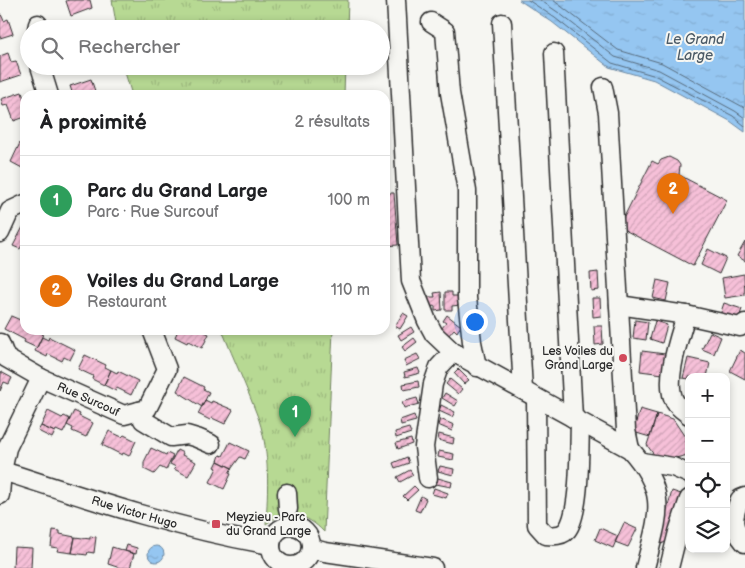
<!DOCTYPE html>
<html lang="fr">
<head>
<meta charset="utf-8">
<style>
	:root { --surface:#fff; --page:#f6f6f6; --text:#202124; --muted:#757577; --line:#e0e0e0; --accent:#d1495b }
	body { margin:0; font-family:"Balsamiq Sans",sans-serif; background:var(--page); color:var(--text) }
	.controls { position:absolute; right:15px; bottom:15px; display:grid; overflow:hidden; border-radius:10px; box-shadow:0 2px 8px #0003 }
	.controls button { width:45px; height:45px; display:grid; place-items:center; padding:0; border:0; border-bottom:1px solid var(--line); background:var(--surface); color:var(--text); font:25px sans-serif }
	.you { position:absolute; left:474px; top:321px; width:18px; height:18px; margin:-12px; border:4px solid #fff; border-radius:50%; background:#1a73e8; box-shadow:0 0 0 8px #1a73e833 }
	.badge { display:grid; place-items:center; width:32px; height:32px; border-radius:50%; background:var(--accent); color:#fff; font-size:16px; font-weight:700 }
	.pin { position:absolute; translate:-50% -41px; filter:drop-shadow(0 1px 2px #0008) }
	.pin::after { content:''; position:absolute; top:26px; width:18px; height:15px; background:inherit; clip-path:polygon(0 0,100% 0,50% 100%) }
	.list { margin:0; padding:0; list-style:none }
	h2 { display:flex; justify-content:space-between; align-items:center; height:65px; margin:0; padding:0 20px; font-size:21px }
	h2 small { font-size:16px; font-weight:400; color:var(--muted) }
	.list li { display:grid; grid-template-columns:32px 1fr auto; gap:15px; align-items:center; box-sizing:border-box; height:90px; padding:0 20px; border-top:1px solid var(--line) }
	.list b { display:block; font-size:19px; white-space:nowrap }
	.list p { margin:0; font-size:16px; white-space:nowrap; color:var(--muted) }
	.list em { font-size:16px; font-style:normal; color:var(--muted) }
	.icon { flex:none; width:28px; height:28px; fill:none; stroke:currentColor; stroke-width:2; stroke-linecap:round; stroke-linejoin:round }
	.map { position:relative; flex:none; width:745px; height:568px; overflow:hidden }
	.search { position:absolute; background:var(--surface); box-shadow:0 2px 8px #0003; left:20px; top:20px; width:370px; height:55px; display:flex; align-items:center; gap:12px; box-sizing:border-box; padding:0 18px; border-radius:28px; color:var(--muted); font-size:19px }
	.panel { position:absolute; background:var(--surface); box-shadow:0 2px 8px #0003; left:20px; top:90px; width:370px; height:245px; border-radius:15px }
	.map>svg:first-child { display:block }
</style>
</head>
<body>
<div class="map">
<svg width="745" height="568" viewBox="0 0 745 568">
	<defs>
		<pattern id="park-tufts" width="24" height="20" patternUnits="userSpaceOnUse" patternTransform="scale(1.25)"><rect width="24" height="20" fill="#b7d993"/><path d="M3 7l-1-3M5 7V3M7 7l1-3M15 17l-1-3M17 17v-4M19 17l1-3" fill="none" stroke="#9eba7f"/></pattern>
		<pattern id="water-ripples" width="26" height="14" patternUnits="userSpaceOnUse" patternTransform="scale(1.25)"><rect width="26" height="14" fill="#95c6f1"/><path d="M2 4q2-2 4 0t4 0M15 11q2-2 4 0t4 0" fill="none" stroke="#81aacf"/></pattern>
		<pattern id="building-hatch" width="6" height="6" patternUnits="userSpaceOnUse" patternTransform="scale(1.25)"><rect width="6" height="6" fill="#f6c0d8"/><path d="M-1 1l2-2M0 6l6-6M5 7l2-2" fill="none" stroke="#d3a5ba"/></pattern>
	</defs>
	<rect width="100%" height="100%" fill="#f6f6f2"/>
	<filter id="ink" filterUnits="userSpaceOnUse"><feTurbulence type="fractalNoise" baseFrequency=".02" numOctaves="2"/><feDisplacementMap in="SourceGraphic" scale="10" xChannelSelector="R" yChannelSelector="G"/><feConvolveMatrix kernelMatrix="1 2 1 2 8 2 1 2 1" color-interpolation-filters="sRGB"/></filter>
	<g filter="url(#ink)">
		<path fill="url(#park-tufts)" stroke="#71825f" d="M112 0H348L347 29H117Z
			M123 66H345L344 95H132Z
			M222 330H333L324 532C307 514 287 508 266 524 268 489 270 454 259 420 248 390 234 360 222 330Z"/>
		<path fill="url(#water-ripples)" stroke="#6b88a2" d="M519 0H745V132L730 121 654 80 609 67 552 22Z
			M148 554a8 8 0 1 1 16 0a8 8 0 1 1-16 0Z"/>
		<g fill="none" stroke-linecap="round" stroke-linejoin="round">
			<path stroke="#55697a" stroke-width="1" d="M528 0 555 18 612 63 656 76 733 116 745 126
				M540 0 559 13 615 57 659 70 735 111 745 118
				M553 0 618 50 662 63 745 108"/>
		</g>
		<path fill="url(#building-hatch)" stroke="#2b2b2b" d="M69 0H90L92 8 71 16 66 1Z
			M0 12 4 21 8 19 13 34 0 38Z
			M8 53 11 62 16 61 21 75 0 82V56Z
			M91 79 95 91 91 93V95H73L70 86Z
			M22 92 25 102V117L14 121 8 105 3 106 1 99Z
			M20 143 25 145 24 169 11 162Z
			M669 157 677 161 680 165 679 175 727 200 693 266 619 227 652 161 658 164 661 160Z
			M385 193H394L398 245 385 246Z
			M23 227 25 228V247L22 245 20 249 13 246Z
			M745 242V261L737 256Z
			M708 249 726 258 719 274 701 265Z
			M598 272 599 290 591 291 590 273Z
			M744 274 745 295 725 298 722 278Z
			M657 280 670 283 666 301 653 298Z
			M441 292 442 310 435 311V306L427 307 426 297H435L434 293Z
			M445 292H452V296H460V305L452 306V310H445Z
			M592 298H600L601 316 593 317Z
			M724 303 742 309 738 321 720 315Z
			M403 313 408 316 400 329 395 326Z
			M447 315 461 326 457 332 454 329 448 336 441 329 446 323 443 321Z
			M11 316 25 322V330H38L43 334 37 348 24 342 25 340 4 329Z
			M635 320 648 322 646 340 633 338Z
			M655 321 667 325 662 343 650 339Z
			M594 326H602L603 344 595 345Z
			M411 327 414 332 401 340 398 335Z
			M178 330H201L209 334 202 348 188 341 187 343 175 337Z
			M710 332 721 337 714 354 702 349Z
			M42 337 48 340 49 337 75 350 70 360 64 357 62 361 48 354 47 357 35 351Z
			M414 338 417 342 405 351 402 347Z
			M740 350 745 353V379L730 371Z
			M642 351 665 354 663 374 640 371Z
			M417 354 420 359 406 366 404 360Z
			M85 355 106 365 105 367 111 370 104 385 92 379 93 376 78 369Z
			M688 358 710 363 707 377H689V379L683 378Z
			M418 368 420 373 405 377 404 372Z
			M458 369 469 380 464 384 454 373Z
			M111 370 117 373 118 371 138 381 131 395 117 388 116 391 104 385Z
			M1 372 12 378 9 384 4 382 0 391Z
			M184 377 204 387 203 389 209 392 202 407 177 391Z
			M450 379 462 389 458 394 446 384Z
			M418 381 419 387 404 390 403 384Z
			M445 393 458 401 455 406 442 398Z
			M417 398 419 404 404 408 402 402Z
			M205 400 211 403 212 401 233 410 225 424 212 418 210 420 198 414Z
			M441 405 455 412 452 417 439 411Z
			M640 409 657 414 650 437 633 432Z
			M48 411 62 418 64 416 70 419 63 433 56 430 55 432 41 426Z
			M74 411 80 414 79 416 93 423 86 437 72 431 73 428 67 425Z
			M657 414 673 419 685 437 688 455 659 462 647 445Z
			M414 415 416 421 401 425 400 420Z
			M440 419 454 425 452 431 438 425Z
			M41 426 55 432 52 438 38 431Z
			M409 428 411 433 396 438 395 432Z
			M109 431 122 437 124 435 136 441 129 456 123 453 122 455 102 445Z
			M439 434 454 438 453 444 438 440Z
			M411 439 412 444 398 449 396 443Z
			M230 442 249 451 245 459 240 457 232 468 218 461 220 455 223 456Z
			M151 448 166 455 167 453 173 456 166 470 160 467 154 474 144 469V462Z
			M177 450 183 453 182 455 196 462 188 476 174 469 176 467 170 464Z
			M439 451 454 454 453 460 438 457Z
			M407 457 409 463 395 468 393 463Z
			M218 461 232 468 229 473 231 474 224 489 210 482 217 468 215 467Z
			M440 466 454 469 453 475 438 471Z
			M410 470 413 475 400 482 397 477Z
			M438 478 452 482 451 487 436 484Z
			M414 486 418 490 407 500 403 496Z
			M434 488 448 493 446 498 432 494Z
			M672 491 681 494 669 539 662 544 660 536Z
			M421 496 426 499 420 512 415 510Z
			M624 523 637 529 628 547 615 542Z
			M600 528 618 536 613 548 595 540Z
			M53 530 60 531V534L75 537 72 553 57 551 58 548 51 547Z
			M90 536 96 537 94 553 88 552 87 555 72 553 75 537 90 539Z
			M127 545 137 548 136 554 125 551Z
			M14 547 32 548 31 568H13Z
			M112 547 134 554 130 568H120L108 564Z"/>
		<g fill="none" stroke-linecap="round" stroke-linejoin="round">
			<defs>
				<g id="minor">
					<path d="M396 0 411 281 427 321 434 334 453 352 630 449C670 494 658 515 645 568"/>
					<path d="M431 22 445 31 450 93 467 191V298L472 342 477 367"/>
					<path d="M502 23 523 390"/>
					<path d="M37 29 38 24"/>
					<path d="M554 53 573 418"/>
					<path d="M40 66 49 95"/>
					<path d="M603 87 608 113 626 430 630 449"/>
					<path d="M0 233 10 211 25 204"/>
					<path d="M619 305 686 315"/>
					<path d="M0 343 6 358 41 378 7 448 2 471 0 495"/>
					<path id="s1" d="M41 378 124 415 147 409 167 369 152 330"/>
					<path d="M536 398 537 525 546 535C554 536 562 536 567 530 581 512 579 446 580 422"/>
					<path d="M139 411 143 420 171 437 187 435 197 438 211 444"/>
					<path d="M689 415C684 411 678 407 675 402 663 382 680 336 686 315L740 327 745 323"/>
					<path d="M642 462 673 467 689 474"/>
					<path id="s2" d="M0 470C89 499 178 529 271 545"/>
					<path d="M428 478 424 447 433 384 439 367 453 352"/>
					<path d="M287 493 288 509"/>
					<path d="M745 497 740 499C732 518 731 527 745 543"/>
					<circle cx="291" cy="546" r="20"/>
					<path d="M311 548 325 552 433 568"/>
					<path d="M669 568 678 532 689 499"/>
				</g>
			</defs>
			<use href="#minor" stroke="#2b2b2b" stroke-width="21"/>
			<use href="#minor" stroke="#f6f6f2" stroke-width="18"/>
		</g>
	</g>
	<g fill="#d1495b" stroke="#f6f6f2" stroke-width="2">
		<circle cx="623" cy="358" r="5"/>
		<rect x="211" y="519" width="10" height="10" rx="2.5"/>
	</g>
	<g text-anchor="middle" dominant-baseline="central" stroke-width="4" stroke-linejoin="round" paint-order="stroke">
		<g font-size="12" fill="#2b2b2b" stroke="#f6f6f2" text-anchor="end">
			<text x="613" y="351">Les Voiles du<tspan x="613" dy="14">Grand Large</tspan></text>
			<text x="226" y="517" text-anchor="start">Meyzieu - Parc<tspan x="226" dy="14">du Grand Large</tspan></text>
		</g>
		<g font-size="12" fill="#2b2b2b" stroke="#f6f6f2">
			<text stroke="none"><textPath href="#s1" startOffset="52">Rue Surcouf</textPath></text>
			<text stroke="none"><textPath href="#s2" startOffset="141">Rue Victor Hugo</textPath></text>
		</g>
		<g font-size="14" font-style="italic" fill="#4b5a66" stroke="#f6f6f2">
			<text x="695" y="39">Le Grand<tspan x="695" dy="16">Large</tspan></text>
		</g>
	</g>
</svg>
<div class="controls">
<button>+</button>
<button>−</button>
<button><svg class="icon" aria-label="locate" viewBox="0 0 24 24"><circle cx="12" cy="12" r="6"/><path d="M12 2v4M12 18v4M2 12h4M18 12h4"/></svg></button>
<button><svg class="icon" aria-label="layers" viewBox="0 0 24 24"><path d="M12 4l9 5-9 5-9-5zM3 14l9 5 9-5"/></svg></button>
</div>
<div class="you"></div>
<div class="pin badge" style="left:295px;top:437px;background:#2e9e5b">1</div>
<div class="pin badge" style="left:673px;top:214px;background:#e8710a">2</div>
<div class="search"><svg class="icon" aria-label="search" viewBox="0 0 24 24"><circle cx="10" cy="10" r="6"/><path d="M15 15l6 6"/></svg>Rechercher</div>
<section class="panel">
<h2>À proximité<small>2 résultats</small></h2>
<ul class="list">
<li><span class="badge" style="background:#2e9e5b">1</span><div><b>Parc du Grand Large</b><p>Parc · Rue Surcouf</p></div><em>100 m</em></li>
<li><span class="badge" style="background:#e8710a">2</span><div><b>Voiles du Grand Large</b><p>Restaurant</p></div><em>110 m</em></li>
</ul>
</section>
</div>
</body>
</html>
